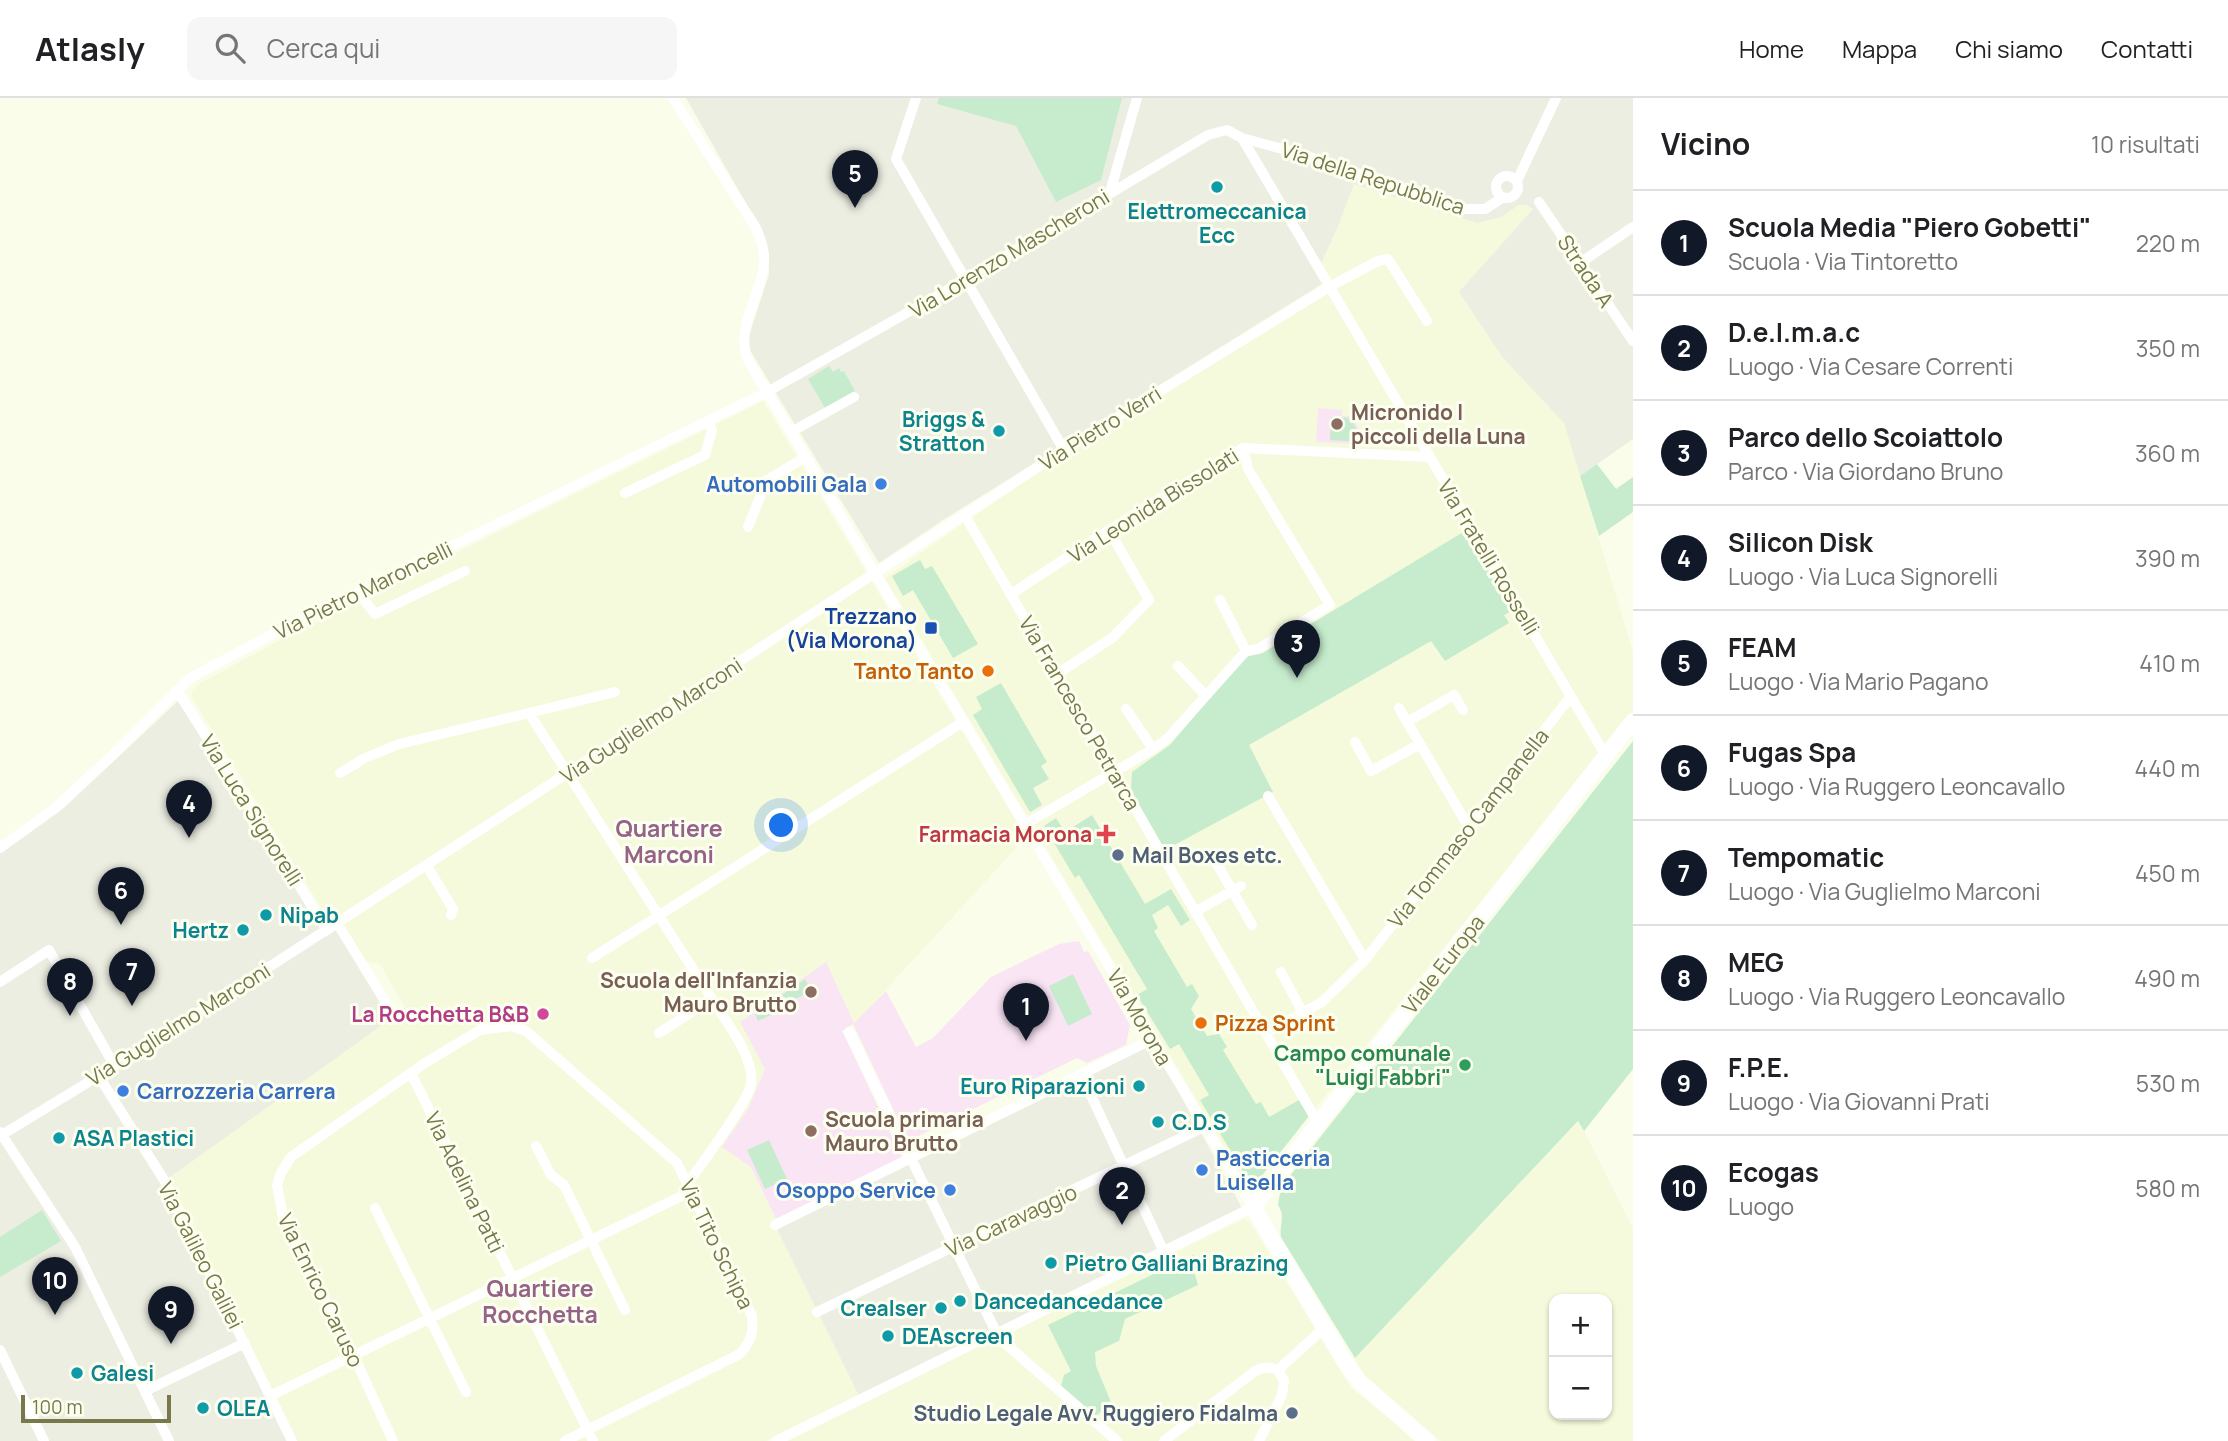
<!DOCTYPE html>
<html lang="it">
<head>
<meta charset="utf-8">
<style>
	:root { --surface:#fff; --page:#f6f6f6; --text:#202124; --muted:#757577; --line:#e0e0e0; --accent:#111827 }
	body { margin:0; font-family:Manrope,sans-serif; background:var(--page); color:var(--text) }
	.controls { position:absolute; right:21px; bottom:21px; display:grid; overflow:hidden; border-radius:14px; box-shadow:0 2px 5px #0004 }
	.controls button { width:63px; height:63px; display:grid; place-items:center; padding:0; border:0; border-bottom:2px solid var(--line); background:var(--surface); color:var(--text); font:35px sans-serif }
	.scale { position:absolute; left:21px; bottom:18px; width:150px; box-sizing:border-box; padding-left:7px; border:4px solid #79784a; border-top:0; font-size:19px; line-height:24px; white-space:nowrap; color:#79784a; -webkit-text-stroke:5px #fcfff0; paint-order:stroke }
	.you { position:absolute; left:782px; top:728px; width:24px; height:24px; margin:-18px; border:5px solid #fff; border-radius:50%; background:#1a73e8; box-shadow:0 0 0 10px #1a73e833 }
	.badge { display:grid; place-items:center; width:46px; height:46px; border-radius:50%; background:var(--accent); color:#fff; font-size:23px; font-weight:700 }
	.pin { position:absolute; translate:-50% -58px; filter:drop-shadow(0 2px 4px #0008) }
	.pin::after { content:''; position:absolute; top:37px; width:24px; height:21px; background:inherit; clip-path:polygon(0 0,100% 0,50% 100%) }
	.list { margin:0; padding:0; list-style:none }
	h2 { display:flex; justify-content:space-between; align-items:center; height:91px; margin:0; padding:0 28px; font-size:30px }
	h2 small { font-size:23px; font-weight:400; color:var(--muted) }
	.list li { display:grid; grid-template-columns:46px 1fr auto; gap:21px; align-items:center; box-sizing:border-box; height:105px; padding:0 28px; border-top:2px solid var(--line) }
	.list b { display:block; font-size:26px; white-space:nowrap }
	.list p { margin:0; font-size:23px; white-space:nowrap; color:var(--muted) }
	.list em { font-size:23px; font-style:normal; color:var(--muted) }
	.icon { flex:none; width:38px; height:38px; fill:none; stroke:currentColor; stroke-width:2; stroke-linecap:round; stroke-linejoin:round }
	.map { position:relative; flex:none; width:1633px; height:1343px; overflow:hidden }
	header { display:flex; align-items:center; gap:42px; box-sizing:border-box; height:98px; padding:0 35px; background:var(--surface); border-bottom:2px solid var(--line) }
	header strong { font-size:33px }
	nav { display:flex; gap:38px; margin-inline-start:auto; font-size:24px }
	.search { width:490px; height:63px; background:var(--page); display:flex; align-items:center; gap:18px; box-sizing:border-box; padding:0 24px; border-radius:14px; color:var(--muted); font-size:26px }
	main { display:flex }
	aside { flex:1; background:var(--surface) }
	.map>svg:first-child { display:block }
</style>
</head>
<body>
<header>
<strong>Atlasly</strong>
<div class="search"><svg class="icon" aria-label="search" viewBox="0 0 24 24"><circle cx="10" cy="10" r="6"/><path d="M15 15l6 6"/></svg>Cerca qui</div>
<nav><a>Home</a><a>Mappa</a><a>Chi siamo</a><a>Contatti</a></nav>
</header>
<main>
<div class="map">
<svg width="1633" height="1343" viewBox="0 0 1633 1343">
	<rect width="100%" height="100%" fill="#f9fde9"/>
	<path fill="#f5fadc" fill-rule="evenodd" d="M1354 85 1477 125 1501 119 1519 107H1526L1533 111 1460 195 1503 260 1564 325 1633 554V613L1260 1080 1253 1083H1247L1241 1076 885 480 1067 354 1335 191 1321 166 1339 126Z
		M763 303 1019 728 1011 740 1016 750 854 926 765 971 748 1011 723 1049 751 1068 776 1121 773 1123 859 1298 766 1343H295L166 1082 405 909 380 866 366 863 330 824 192 599V593L200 585 294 535Z
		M1579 1023 1633 1131V1343H1441L1365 1278 1355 1260ZM1554 1201H1607V1317H1554Z
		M1244 1121 1250 1124 1351 1290 1417 1343H780L981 1246 1026 1227Z"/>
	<path fill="#edeee2" d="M686 0H1633V341L1580 378 1564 325 1503 260 1459 194 1533 111 1526 107H1519L1501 119 1477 125 1354 86 1339 126 1321 166 1330 181 943 422 879 465 750 252 748 241 769 176V155L755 121Z
		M178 603 327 838 338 831 393 919 162 1085 288 1343H0V755L63 711Z
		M1152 945 1242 1110 859 1298 776 1129Z"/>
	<path fill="#fae5f5" d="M1318 310 1342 312V318H1352L1360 333 1359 346 1316 344Z
		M1079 843 1084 854 1088 853 1130 927 1126 947 1087 965 1077 960 908 1043 853 926 842 933 902 1059 776 1121 751 1069 722 1049 748 1011 765 971 740 924 826 864 854 925 886 893 916 949 933 940 991 879 1059 846Z"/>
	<path fill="#c6eccd" d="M939 0H1122L1101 82 1056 104 1016 28 937 6Z
		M829 268 833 274 839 270 841 274 844 273 855 293 825 310 808 281Z
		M1331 319 1351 320 1358 334 1357 344 1330 342Z
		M1597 366 1616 391 1633 379V414L1599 438 1580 378Z
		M1465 433 1512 513 1504 517 1509 525 1445 563 1431 543 1249 647 1273 694 1165 752 1131 692 1132 674 1170 647 1245 559 1263 555Z
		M920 462 925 471 932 468 978 546 953 560 913 492 903 498 892 478Z
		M1001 585 1047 664 1041 668 1049 681 1033 690 1042 707 1030 714 973 617 982 611 976 599Z
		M1633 643V971L1584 1033 1578 1023 1355 1260 1281 1139C1279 1126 1286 1119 1278 1107L1281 1089Z
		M1092 717 1145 806 1171 791 1190 822 1181 828 1168 807 1152 817 1158 830 1154 833 1187 889 1192 886 1199 898 1191 911 1207 938 1219 936 1227 949 1223 952 1256 1006 1261 1004 1269 1019 1299 1002 1309 1018 1260 1080 1245 1077 1200 1002 1209 997 1179 946 1170 951 1137 897 1147 891 1079 777 1075 780 1044 728 1056 720 1065 734Z
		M1073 876 1092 916 1068 928 1049 888Z
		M805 881 812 893 789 904 790 908 758 923 755 916Z
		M769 1042 787 1081 765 1091 747 1052Z
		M42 1112 61 1143 0 1179V1139Z
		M1193 1157 1196 1164 1193 1170 1198 1187 1125 1221 1119 1243 1095 1254 1096 1268 1111 1304 1096 1318 1061 1288 1064 1277 1071 1273 1048 1227Z"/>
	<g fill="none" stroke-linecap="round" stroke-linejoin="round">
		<path stroke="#fff" stroke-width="10" d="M673 0 756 130C760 139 763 148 764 157 766 193 732 230 749 264L1253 1109 1000 1234
			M916 0 896 61 1064 352
			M1242 40 1301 56 1461 111H1485L1502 100
			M1496 89a11 11 0 1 1 22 0a11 11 0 1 1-22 0Z
			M1517 83 1556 0
			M1110 94 1137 0
			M1539 104 1633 243
			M1580 165 1633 129
			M791 334 854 299
			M625 395 705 357 712 332 708 323
			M964 416 1318 1025
			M748 429 767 382 806 359
			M358 494 375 516 465 473
			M1011 496 1109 432 1243 350 1430 359
			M1220 502 1246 553
			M1178 568 1205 597
			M1057 576 1112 540 1149 502 1109 432
			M177 592 327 832
			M1399 610 1468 728
			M1126 611 1153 651
			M529 615 615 594
			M1407 624 1454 597 1463 612
			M1355 644 1371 673 1420 646
			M340 675 365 660 399 646 529 615 739 943C745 955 753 971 751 986 747 1006 702 1065 688 1085
			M1268 698 1365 862
			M1024 727 1153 651 1168 640 1246 553 1258 551 1330 507 1248 371 1243 350
			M0 750 54 711 120 650 190 580 290 527 767 294 965 182 1208 37 1227 32 1242 40 1606 658
			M1213 759 1252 827
			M427 768 453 811 451 817
			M1195 814 1241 788
			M337 825 391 913
			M592 860 963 624
			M1281 874 1303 915
			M0 884 49 852 114 967
			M849 934 996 1234
			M659 935 712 901
			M1266 935 1322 904 1365 862 1571 598
			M411 975 593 1343
			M1081 976 1164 1154
			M98 977 164 1082 292 1343
			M0 1034 75 1149 169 1343
			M0 1038 136 955 337 825 1064 352 1329 189 1378 163 1388 161 1427 223
			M536 1048 551 1077 564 1087 625 1212
			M375 1110 466 1294
			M775 1127 1153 941
			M817 1214 1204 1029
			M999 1240 1117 1343
			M0 1252 44 1343
			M1278 1272 1324 1230
			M145 1293 245 1245
			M270 1298 692 1093
			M393 1343 354 1258 283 1119 277 1087 281 1075 291 1059 425 965 480 932 511 928 526 933 677 1065 752 1218C754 1235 751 1243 740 1256L565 1343
			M776 1343 995 1235
			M1164 1343 1255 1273C1263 1269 1270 1268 1278 1272
			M1259 1343 1282 1297 1284 1283 1278 1272"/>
		<path stroke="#fff" stroke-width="16" d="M1427 1343 1359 1283 1345 1264 1253 1109 1633 623"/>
	</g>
	<g fill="#0f9aa8" stroke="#fcfff0" stroke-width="2.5">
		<circle cx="1217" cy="89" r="7"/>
		<circle cx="999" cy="333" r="7"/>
		<circle cx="266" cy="817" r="7"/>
		<circle cx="243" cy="832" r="7"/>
		<circle cx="1139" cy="988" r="7"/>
		<circle cx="1158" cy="1024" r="7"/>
		<circle cx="59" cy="1040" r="7"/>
		<circle cx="1051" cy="1165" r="7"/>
		<circle cx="960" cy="1203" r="7"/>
		<circle cx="941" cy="1210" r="7"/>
		<circle cx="888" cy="1238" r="7"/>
		<circle cx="77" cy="1275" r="7"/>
		<circle cx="203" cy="1310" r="7"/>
	</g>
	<g fill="#8d6e63" stroke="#fcfff0" stroke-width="2.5">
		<circle cx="1337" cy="326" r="7"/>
		<circle cx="811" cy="894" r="7"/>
		<circle cx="811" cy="1033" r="7"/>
	</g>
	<g fill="#3f7fe0" stroke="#fcfff0" stroke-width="2.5">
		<circle cx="881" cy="386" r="7"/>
		<circle cx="123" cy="993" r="7"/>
		<circle cx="1202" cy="1072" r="7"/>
		<circle cx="950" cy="1092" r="7"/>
	</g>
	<rect fill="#1a4fb4" stroke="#fcfff0" stroke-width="2.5" x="924" y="523" width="14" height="14" rx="3.5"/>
	<g fill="#e8710a" stroke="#fcfff0" stroke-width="2.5">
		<circle cx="988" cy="573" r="7"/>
		<circle cx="1201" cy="925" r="7"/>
	</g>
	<path fill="#e0444e" stroke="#fcfff0" stroke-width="2.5" d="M1102.5 725.5h7v7h7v7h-7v7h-7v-7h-7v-7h7z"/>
	<g fill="#5c6f8a" stroke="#fcfff0" stroke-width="2.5">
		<circle cx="1118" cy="757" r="7"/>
		<circle cx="1292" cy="1315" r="7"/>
	</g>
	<circle fill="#d1479c" stroke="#fcfff0" stroke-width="2.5" cx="543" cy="916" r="7"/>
	<circle fill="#2e9e5b" stroke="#fcfff0" stroke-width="2.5" cx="1465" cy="967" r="7"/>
	<g text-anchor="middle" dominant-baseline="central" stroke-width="6" stroke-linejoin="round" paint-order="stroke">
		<g font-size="21" fill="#79784a" stroke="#fcfff0">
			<text transform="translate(1373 80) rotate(18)">Via della Repubblica</text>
			<text transform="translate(1009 155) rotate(-31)">Via Lorenzo Mascheroni</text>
			<text transform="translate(1586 173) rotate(56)">Strada A</text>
			<text transform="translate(1100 330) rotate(-32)">Via Pietro Verri</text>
			<text transform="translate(1153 407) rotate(-32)">Via Leonida Bissolati</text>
			<text transform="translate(1489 459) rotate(59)">Via Fratelli Rosselli</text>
			<text transform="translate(363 492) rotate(-26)">Via Pietro Maroncelli</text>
			<text transform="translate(1080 615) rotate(60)">Via Francesco Petrarca</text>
			<text transform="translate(651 622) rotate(-33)">Via Guglielmo Marconi</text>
			<text transform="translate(252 712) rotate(58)">Via Luca Signorelli</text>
			<text transform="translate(1468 730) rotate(-52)">Via Tommaso Campanella</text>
			<text transform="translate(1443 866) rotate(-52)">Viale Europa</text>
			<text transform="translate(1140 919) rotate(60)">Via Morona</text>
			<text transform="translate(178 926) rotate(-32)">Via Guglielmo Marconi</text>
			<text transform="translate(465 1084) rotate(64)">Via Adelina Patti</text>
			<text transform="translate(1011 1122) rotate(-25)">Via Caravaggio</text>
			<text transform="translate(717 1146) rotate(64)">Via Tito Schipa</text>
			<text transform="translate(201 1157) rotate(63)">Via Galileo Galilei</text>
			<text transform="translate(321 1192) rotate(64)">Via Enrico Caruso</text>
		</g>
		<g font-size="21" font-weight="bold" fill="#0d838f" stroke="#fcfff0" text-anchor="start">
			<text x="1217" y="113" text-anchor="middle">Elettromeccanica<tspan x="1217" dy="24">Ecc</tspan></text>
			<text x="985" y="321" text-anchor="end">Briggs &amp;<tspan x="985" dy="24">Stratton</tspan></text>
			<text x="280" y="817">Nipab</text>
			<text x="229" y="832" text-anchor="end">Hertz</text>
			<text x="1125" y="988" text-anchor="end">Euro Riparazioni</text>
			<text x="1172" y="1024">C.D.S</text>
			<text x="73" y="1040">ASA Plastici</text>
			<text x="1065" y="1165">Pietro Galliani Brazing</text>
			<text x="974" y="1203">Dancedancedance</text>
			<text x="927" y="1210" text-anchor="end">Crealser</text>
			<text x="902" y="1238">DEAscreen</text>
			<text x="91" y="1275">Galesi</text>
			<text x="217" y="1310">OLEA</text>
		</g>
		<g font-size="21" font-weight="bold" fill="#785e54" stroke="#fcfff0" text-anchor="start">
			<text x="1351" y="314">Micronido I<tspan x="1351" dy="24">piccoli della Luna</tspan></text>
			<text x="797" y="882" text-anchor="end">Scuola dell'Infanzia<tspan x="797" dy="24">Mauro Brutto</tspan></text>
			<text x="825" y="1021">Scuola primaria<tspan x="825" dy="24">Mauro Brutto</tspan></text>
		</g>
		<g font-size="21" font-weight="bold" fill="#366cbe" stroke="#fcfff0" text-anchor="end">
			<text x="867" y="386">Automobili Gala</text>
			<text x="137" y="993" text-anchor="start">Carrozzeria Carrera</text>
			<text x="1216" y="1060" text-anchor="start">Pasticceria<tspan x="1216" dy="24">Luisella</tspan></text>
			<text x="936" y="1092">Osoppo Service</text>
		</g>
		<g font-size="21" font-weight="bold" fill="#164399" stroke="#fcfff0" text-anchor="end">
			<text x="917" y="518">Trezzano<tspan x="917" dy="24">(Via Morona)</tspan></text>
		</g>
		<g font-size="21" font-weight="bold" fill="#c56008" stroke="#fcfff0" text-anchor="end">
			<text x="974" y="573">Tanto Tanto</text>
			<text x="1215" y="925" text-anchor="start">Pizza Sprint</text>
		</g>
		<g font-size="21" font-weight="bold" fill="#be3a42" stroke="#fcfff0" text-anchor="end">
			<text x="1092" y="736">Farmacia Morona</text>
		</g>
		<g font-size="21" font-weight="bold" fill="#4e5e75" stroke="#fcfff0" text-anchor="start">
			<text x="1132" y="757">Mail Boxes etc.</text>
			<text x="1278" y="1315" text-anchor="end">Studio Legale Avv. Ruggiero Fidalma</text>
		</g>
		<g font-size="21" font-weight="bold" fill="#b23c85" stroke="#fcfff0" text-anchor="end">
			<text x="529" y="916">La Rocchetta B&amp;B</text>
		</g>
		<g font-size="21" font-weight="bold" fill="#27864d" stroke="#fcfff0" text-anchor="end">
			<text x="1451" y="955">Campo comunale<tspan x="1451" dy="24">"Luigi Fabbri"</tspan></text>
		</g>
		<g font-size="23" font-weight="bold" fill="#956388" stroke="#fcfff0">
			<text x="669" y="730">Quartiere<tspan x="669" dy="26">Marconi</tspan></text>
			<text x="540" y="1190">Quartiere<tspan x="540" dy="26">Rocchetta</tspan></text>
		</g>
	</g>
</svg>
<div class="controls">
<button>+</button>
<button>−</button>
</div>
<div class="scale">100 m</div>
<div class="you"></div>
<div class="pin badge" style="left:1026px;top:943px">1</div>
<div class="pin badge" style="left:1122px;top:1127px">2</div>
<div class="pin badge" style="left:1297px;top:580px">3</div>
<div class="pin badge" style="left:189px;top:740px">4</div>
<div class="pin badge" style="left:855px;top:110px">5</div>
<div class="pin badge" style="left:121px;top:827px">6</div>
<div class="pin badge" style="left:132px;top:908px">7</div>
<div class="pin badge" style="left:70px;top:918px">8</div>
<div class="pin badge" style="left:171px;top:1246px">9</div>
<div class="pin badge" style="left:55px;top:1217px">10</div>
</div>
<aside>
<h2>Vicino<small>10 risultati</small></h2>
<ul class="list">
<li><span class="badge">1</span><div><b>Scuola Media &quot;Piero Gobetti&quot;</b><p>Scuola · Via Tintoretto</p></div><em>220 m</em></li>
<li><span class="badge">2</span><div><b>D.e.l.m.a.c</b><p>Luogo · Via Cesare Correnti</p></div><em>350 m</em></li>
<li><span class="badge">3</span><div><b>Parco dello Scoiattolo</b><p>Parco · Via Giordano Bruno</p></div><em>360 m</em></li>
<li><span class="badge">4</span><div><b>Silicon Disk</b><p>Luogo · Via Luca Signorelli</p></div><em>390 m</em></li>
<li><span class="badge">5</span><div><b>FEAM</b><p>Luogo · Via Mario Pagano</p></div><em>410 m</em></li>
<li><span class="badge">6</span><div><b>Fugas Spa</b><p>Luogo · Via Ruggero Leoncavallo</p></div><em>440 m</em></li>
<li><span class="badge">7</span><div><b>Tempomatic</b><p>Luogo · Via Guglielmo Marconi</p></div><em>450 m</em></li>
<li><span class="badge">8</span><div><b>MEG</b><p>Luogo · Via Ruggero Leoncavallo</p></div><em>490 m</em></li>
<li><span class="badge">9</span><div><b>F.P.E.</b><p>Luogo · Via Giovanni Prati</p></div><em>530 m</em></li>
<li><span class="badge">10</span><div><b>Ecogas</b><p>Luogo</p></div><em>580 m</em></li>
</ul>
</aside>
</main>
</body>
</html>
